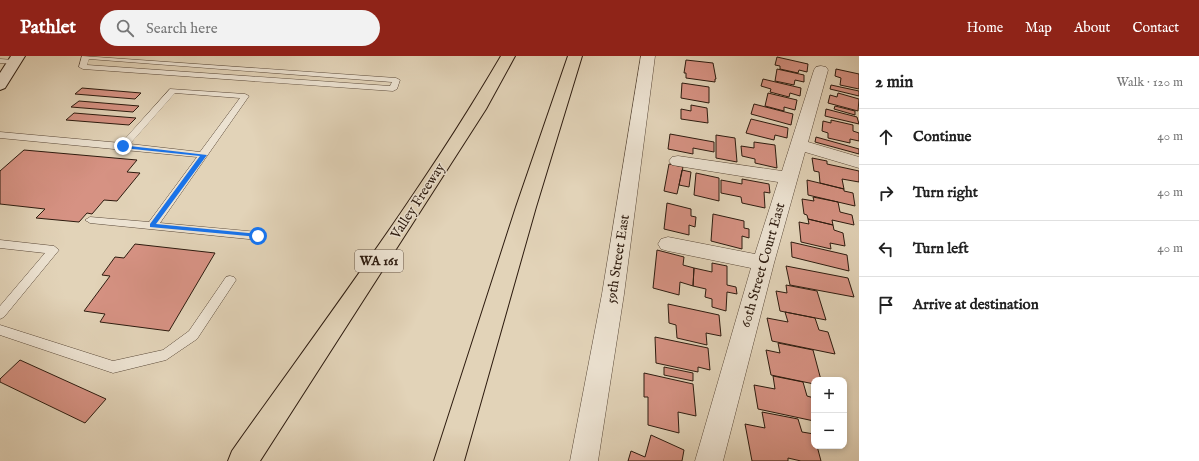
<!DOCTYPE html>
<html lang="en">
<head>
<meta charset="utf-8">
<style>
	:root { --surface:#fff; --page:#f2f2f2; --text:#222; --muted:#767676; --line:#e0e0e0; --accent:#8f2418 }
	body { margin:0; font-family:"IM FELL English",serif; background:var(--page); color:var(--text) }
	.controls { position:absolute; right:12px; bottom:12px; display:grid; overflow:hidden; border-radius:8px; box-shadow:0 2px 6px #0003 }
	.controls button { width:36px; height:36px; display:grid; place-items:center; padding:0; border:0; border-bottom:1px solid var(--line); background:var(--surface); color:var(--text); font:20px sans-serif }
	.stop { position:absolute; width:12px; height:12px; margin:-9px; border:3px solid #1a73e8; border-radius:50%; background:#fff }
	.stop.end { background:#1a73e8; border-color:#fff; box-shadow:0 1px 4px #0008 }
	.list { margin:0; padding:0; list-style:none }
	h2 { display:flex; justify-content:space-between; align-items:center; height:52px; margin:0; padding:0 16px; font-size:17px }
	h2 small { font-size:13px; font-weight:400; color:var(--muted) }
	.list li { display:grid; grid-template-columns:26px 1fr auto; gap:12px; align-items:center; box-sizing:border-box; height:56px; padding:0 16px; border-top:1px solid var(--line) }
	.list b { display:block; font-size:15px; white-space:nowrap }
	.list em { font-size:13px; font-style:normal; color:var(--muted) }
	.icon { flex:none; width:22px; height:22px; fill:none; stroke:currentColor; stroke-width:2; stroke-linecap:round; stroke-linejoin:round }
	.map { position:relative; flex:none; width:859px; height:405px; overflow:hidden }
	header { display:flex; align-items:center; gap:24px; box-sizing:border-box; height:56px; padding:0 20px; background:var(--accent); color:#fff }
	header strong { font-size:19px }
	nav { display:flex; gap:22px; margin-inline-start:auto; font-size:14px }
	.search { width:280px; height:36px; background:var(--page); display:flex; align-items:center; gap:10px; box-sizing:border-box; padding:0 14px; border-radius:22px; color:var(--muted); font-size:15px }
	main { display:flex }
	aside { flex:1; background:var(--surface) }
	.map>svg:first-child { display:block }
</style>
</head>
<body>
<header>
<strong>Pathlet</strong>
<div class="search"><svg class="icon" aria-label="search" viewBox="0 0 24 24"><circle cx="10" cy="10" r="6"/><path d="M15 15l6 6"/></svg>Search here</div>
<nav><a>Home</a><a>Map</a><a>About</a><a>Contact</a></nav>
</header>
<main>
<div class="map">
<svg width="859" height="405" viewBox="0 0 859 405">
	<rect width="100%" height="100%" fill="#e2d3b8"/>
	<filter id="stains"><feTurbulence type="fractalNoise" baseFrequency=".005" numOctaves="4"/><feColorMatrix values="0 0 0 0 .2 0 0 0 0 .09 0 0 0 0 .02 0 0 0 .5 -.17"/></filter>
	<radialGradient id="worn" r=".72"><stop offset=".6" stop-color="#630" stop-opacity="0"/><stop offset="1" stop-color="#630" stop-opacity=".3"/></radialGradient>
	<path fill="#d69283" stroke="#2d1b0f" d="M777 1 808 8 807 16 799 14 798 17 780 13V10L775 9Z
		M686 4 713 7 716 23H715V26L686 22V17H684Z
		M777 13 804 19V26L795 24 794 29 775 25Z
		M836 13 859 18V33L840 29 841 22 835 20Z
		M763 23 801 32 800 40 790 37 789 41 770 36 771 33 761 30Z
		M682 27 709 31V47L681 42Z
		M831 29 859 35V40L830 33Z
		M82 32 141 37 135 43 75 38Z
		M768 37 797 44 795 54 784 51V55L765 50Z
		M838 37 859 43 858 55 828 47 830 39 837 41Z
		M79 45 139 50 133 56 71 51Z
		M754 48 793 58 791 69 751 58Z
		M691 49 707 52 708 67 681 63V53L691 55Z
		M835 50 855 55V59L834 53Z
		M826 53 857 61 859 68 825 60Z
		M74 57 136 62 129 69 66 64Z
		M751 63 788 72 787 82 775 79 774 84 746 77Z
		M831 64 853 69V75L859 77V85L850 83V87L828 82V77L822 75 823 65 831 67Z
		M670 78 714 86V96L693 92V98L668 93Z
		M716 79 735 82 737 106 716 102Z
		M816 81 859 93V98L815 86Z
		M754 86 775 89 777 112 755 107V103L742 100 741 90 754 92Z
		M24 94 137 104 127 116 140 117 117 145 104 144 92 158 87 157 79 166 36 162 45 153 0 148V115Z
		M812 102 827 105V108L859 115V126L842 123 844 133 820 127 819 116 814 115Z
		M669 108 683 111 677 138 664 135Z
		M682 114 691 116 689 131 679 129Z
		M696 117 719 122V145L694 139Z
		M742 123 769 128 770 137 764 136 765 152 742 147 741 141 721 137V124L742 128Z
		M807 124 844 133V135L853 137 855 150 808 139Z
		M813 141 838 146 840 156 852 159 854 169 832 164 833 169 808 163 807 159 804 158 802 143 814 145Z
		M667 147 691 153V160L696 161 695 171 689 169V179L664 173Z
		M713 158 744 165V172L749 173V182L742 180V193L711 185Z
		M808 163 833 169 834 174 843 177 845 190 830 187 831 193 801 186 799 166 809 168Z
		M791 186 847 199 849 215 792 201Z
		M135 188 215 197 169 275 100 266 105 258 84 255 110 220 102 219 115 201 124 202Z
		M657 194 684 201 683 209 694 212 693 230 680 226 679 239 653 232Z
		M712 207 727 210V229L736 231 737 238 727 236 726 255 712 251V243L705 241 706 233 693 230 694 212 712 216Z
		M786 210 848 222 854 241 790 229Z
		M786 229 817 235 826 264 780 255 776 235 787 237Z
		M668 248 719 259 721 280 706 277 707 289 677 282 676 269 669 267Z
		M785 256 815 262 819 274 828 276 835 298 772 285 767 262 788 266Z
		M655 281 708 292 710 314 698 311V316L656 307Z
		M778 287 813 294 821 324H814V328L771 319 766 294 780 297Z
		M20 304 106 343 85 367 0 326V323Z
		M664 311 693 317V325L664 319Z
		M644 317 693 328 696 360 678 356 679 377 648 369V341H644Z
		M773 320 803 326 807 340 814 342V365L758 353 754 329 775 333Z
		M762 356 798 363 802 376 814 378V390H817L821 405H801L788 402V405H752L745 368 765 372Z
		M651 379 684 394 682 405H628L631 395 645 401Z"/>
	<g fill="none" stroke-linecap="round" stroke-linejoin="round">
		<defs>
			<path id="lane" d="M82 0 396 22 400 24 397 33 393 35 83 13 79 11ZM89 3 392 26 390 30 87 9Z
				M0 3 14 4 18 6 14 8 0 7Z
				M170 33 245 38 249 40 160 167 258 176 263 180 262 183 258 184 90 167 85 164 90 161 149 166 197 101 0 82V76L121 87ZM175 37 240 42 200 96 130 88Z
				M0 184 54 190 59 194 4 261 0 263V250L45 197 0 192Z
				M230 220 234 221 236 224 197 283 166 304 113 317 0 279V269L113 305 163 294 189 275 226 221Z"/>
			<path id="street" d="M641 0H655L624 238 598 405H570L602 238Z
				M821 10 826 11 828 14 808 86 859 101V112L805 96 774 207 723 405H695L751 212 668 195 661 193 658 188 661 183 668 181 755 198 778 126 678 110 672 109 669 105 672 101 678 100 782 115 814 14 816 11Z"/>
			<path id="secondary" d="M11 0H25L5 32 0 34V17Z"/>
			<path id="highway" d="M501 0H515L486 53 260 405H228L232 395C324 265 421 137 501 0Z
				M568 0H582L536 151 464 405H434L516 151Z"/>
		</defs>
		<use href="#lane" stroke="#5a4939" stroke-width="1"/>
		<use href="#street" stroke="#5a4939" stroke-width="1"/>
		<use href="#secondary" stroke="#2d1b0f" stroke-width="2"/>
		<use href="#highway" stroke="#2d1b0f" stroke-width="2"/>
		<use href="#lane" fill="#ece2d1" fill-rule="evenodd"/>
		<use href="#street" fill="#ece2d1" fill-rule="evenodd"/>
		<use href="#secondary" fill="#ece2d1" fill-rule="evenodd"/>
		<use href="#highway" fill="#e2d3b8" fill-rule="evenodd"/>
	</g>
	<path fill="#1a73e8" d="M121 89 207 99 156 168 258 178 261 180 260 181 150 171V168L200 100 123 92Z"/>
	<g text-anchor="middle" dominant-baseline="central" stroke-width="3" stroke-linejoin="round" paint-order="stroke">
		<rect fill="#ece2d1" stroke="#665749" stroke-width="1" x="355" y="194" width="48" height="22" rx="3"/>
		<g font-size="13" font-weight="bold" fill="#2d1b0f">
			<text x="379" y="205">WA 161</text>
		</g>
		<g font-size="14" fill="#2d1b0f" stroke="#ece2d1">
			<text transform="translate(418 145) rotate(-57)">Valley Freeway</text>
			<text transform="translate(618 203) rotate(-81)">59th Street East</text>
			<text transform="translate(763 209) rotate(-74)">60th Street Court East</text>
		</g>
	</g>
	<rect width="100%" height="100%" filter="url(#stains)"/>
	<rect width="100%" height="100%" fill="url(#worn)"/>
</svg>
<div class="controls">
<button>+</button>
<button>−</button>
</div>
<div class="stop" style="left:258px;top:180px"></div>
<div class="stop end" style="left:123px;top:90px"></div>
</div>
<aside>
<h2>2 min<small>Walk · 120 m</small></h2>
<ul class="list">
<li><svg class="icon" aria-label="ahead" viewBox="0 0 24 24"><path d="M12 20V5M6 11l6-6 6 6"/></svg><div><b>Continue</b></div><em>40 m</em></li>
<li><svg class="icon" aria-label="right" viewBox="0 0 24 24"><path d="M7 20v-9h11M14 6l5 5-5 5"/></svg><div><b>Turn right</b></div><em>40 m</em></li>
<li><svg class="icon" aria-label="left" viewBox="0 0 24 24"><path d="M17 20v-9H6M10 6l-5 5 5 5"/></svg><div><b>Turn left</b></div><em>40 m</em></li>
<li><svg class="icon" aria-label="arrive" viewBox="0 0 24 24"><path d="M6 21V4h12l-3 4 3 4H6"/></svg><div><b>Arrive at destination</b></div></li>
</ul>
</aside>
</main>
</body>
</html>
